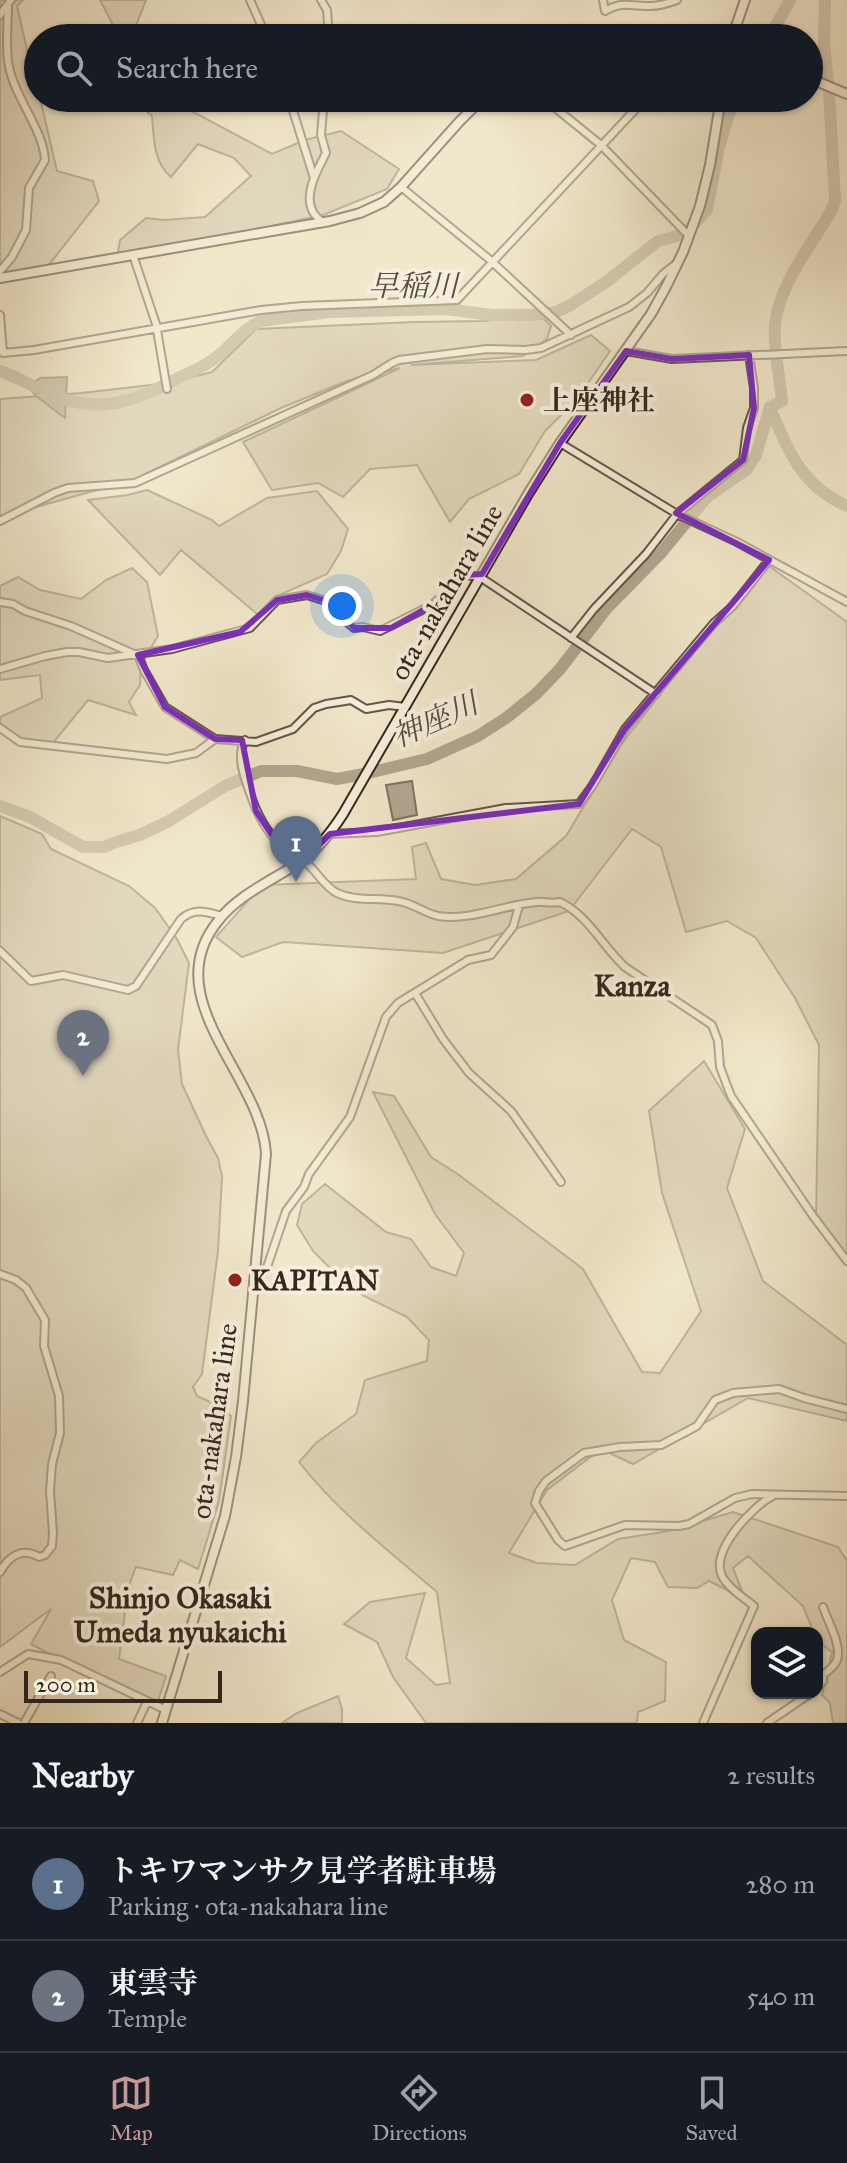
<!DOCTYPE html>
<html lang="en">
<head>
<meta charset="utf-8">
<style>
	:root { --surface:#171b24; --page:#20242c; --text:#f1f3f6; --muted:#9ea1a6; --line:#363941; --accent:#c59692 }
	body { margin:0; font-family:"IM FELL Great Primer","Noto Serif JP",serif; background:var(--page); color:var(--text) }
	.controls { position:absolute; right:24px; bottom:24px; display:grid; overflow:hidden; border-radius:16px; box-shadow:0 2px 6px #0004 }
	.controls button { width:72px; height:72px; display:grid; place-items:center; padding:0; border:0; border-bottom:2px solid var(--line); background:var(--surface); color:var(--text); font:40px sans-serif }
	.scale { position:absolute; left:24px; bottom:20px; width:198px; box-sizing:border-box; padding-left:8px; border:4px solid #34271d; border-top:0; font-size:22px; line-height:28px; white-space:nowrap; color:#34271d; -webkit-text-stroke:6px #f6efdd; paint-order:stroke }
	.you { position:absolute; left:342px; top:606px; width:28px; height:28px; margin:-20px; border:6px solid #fff; border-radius:50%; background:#1a73e8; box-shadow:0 0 0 12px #1a73e833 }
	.badge { display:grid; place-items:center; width:52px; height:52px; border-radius:50%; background:var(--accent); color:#fff; font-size:26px; font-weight:700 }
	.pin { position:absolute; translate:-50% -66px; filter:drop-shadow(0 2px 4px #0008) }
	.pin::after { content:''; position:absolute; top:42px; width:28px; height:24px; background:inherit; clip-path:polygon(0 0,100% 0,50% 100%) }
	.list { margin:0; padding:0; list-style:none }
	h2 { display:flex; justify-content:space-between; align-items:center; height:104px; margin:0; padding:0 32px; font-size:34px }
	h2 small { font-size:26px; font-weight:400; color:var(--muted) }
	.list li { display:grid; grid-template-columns:52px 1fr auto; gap:24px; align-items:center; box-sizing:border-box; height:112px; padding:0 32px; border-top:2px solid var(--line) }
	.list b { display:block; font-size:30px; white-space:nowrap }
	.list p { margin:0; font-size:26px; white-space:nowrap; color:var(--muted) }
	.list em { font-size:26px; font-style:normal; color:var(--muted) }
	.icon { flex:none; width:44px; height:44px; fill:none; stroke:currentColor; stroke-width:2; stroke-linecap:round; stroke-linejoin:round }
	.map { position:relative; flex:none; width:847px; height:1723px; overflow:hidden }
	.search { position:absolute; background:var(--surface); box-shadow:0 2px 6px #0004; left:24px; right:24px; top:24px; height:88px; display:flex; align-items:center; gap:20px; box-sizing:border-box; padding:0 28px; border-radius:44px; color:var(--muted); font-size:30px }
	.sheet { height:328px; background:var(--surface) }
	nav { display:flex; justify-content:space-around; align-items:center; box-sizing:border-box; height:112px; border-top:2px solid var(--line); background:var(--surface); font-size:22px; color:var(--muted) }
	nav a { display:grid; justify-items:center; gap:4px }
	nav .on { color:var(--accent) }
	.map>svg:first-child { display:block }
</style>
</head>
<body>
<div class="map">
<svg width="847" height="1723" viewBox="0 0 847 1723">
	<rect width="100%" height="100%" fill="#f1e7cb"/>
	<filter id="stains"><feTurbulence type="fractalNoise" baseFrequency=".0025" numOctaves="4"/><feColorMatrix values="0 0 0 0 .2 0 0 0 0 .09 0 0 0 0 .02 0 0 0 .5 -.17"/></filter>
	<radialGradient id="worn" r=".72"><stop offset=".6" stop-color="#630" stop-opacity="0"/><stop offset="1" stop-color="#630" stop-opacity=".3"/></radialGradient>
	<path fill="#d1c6ad" stroke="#827665" stroke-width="2" d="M0 0H23L17 6 38 98H40L57 171 93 181 99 201 44 271 0 278Z
		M100 0H146L131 38H120Z
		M131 98H167L272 154 305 140 341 131 399 169 387 189 323 215 117 258 120 240 146 218 164 220 205 217 251 176 234 158 198 144 171 177C153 162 154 138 152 116Z
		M537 312 551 326 547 339 523 356 411 365 536 360 591 335 610 351 578 398 545 431 519 474 469 499 450 522 417 465 370 469 343 497 318 483 272 490 243 442 400 368 347 381 281 408 133 480 36 507 0 525V399L81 393 168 383 212 372 256 329 414 322 485 321Z
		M147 490 212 520 219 526 267 498 317 491 348 529 341 551 327 574 277 596 262 618 181 550 160 575 88 500 128 495Z
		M769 566 847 622V1266L816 1220 819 1045 795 998 756 938 727 921 686 932 661 847 632 829 569 911 443 953 283 942 242 957 216 937 262 885 416 879 412 847 426 843 441 879 475 885 516 879 566 836 621 745 717 621Z
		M132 568 147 582 158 636 141 664 140 685 129 702 136 715 88 700 53 743 20 742 0 728V717L42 698 40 675 0 680V586L18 577 40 590 81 599 106 580Z
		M0 816 42 834 51 849 129 886 155 908 177 939 189 963 178 1050 182 1084 206 1136 218 1158 222 1176 218 1251 202 1374 193 1387 197 1396 208 1401 231 1416 219 1501 198 1569 180 1560 173 1575 136 1567 128 1588 119 1659 166 1676 158 1701 83 1672 31 1644 51 1609 0 1647Z
		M704 1061 745 1129 727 1188 763 1281 847 1345V1421L748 1398 633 1464 601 1449 547 1490 509 1553 537 1563 575 1565 618 1539 669 1531 733 1512 838 1547 847 1561V1723H833L830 1703 822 1695 832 1652 818 1642 817 1633H814L803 1606 748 1556 733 1568 745 1599 709 1581 697 1588 668 1587 655 1562 631 1558 612 1600 624 1640 666 1662 665 1701 638 1712 637 1723H426L393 1677 377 1642 344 1624 370 1602 425 1593 406 1658 436 1685 450 1683 437 1592C389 1551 338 1512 299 1462L316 1443 356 1414 365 1380 427 1361 429 1340 407 1317 364 1296 341 1279 313 1251 297 1225 302 1204 325 1184 386 1232 411 1239 431 1267 456 1276 464 1253 435 1214 373 1092 394 1096 431 1157 459 1175 583 1269 642 1372 660 1373 701 1311 662 1193 649 1111Z
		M338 1696 342 1709V1723H282L297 1713Z"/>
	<path fill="#b1a690" stroke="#7f7362" stroke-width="2" d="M67 377 65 418 36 396 28 386 40 378Z
		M412 781 417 815 393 820 386 785Z"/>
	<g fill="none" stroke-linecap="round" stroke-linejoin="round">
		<path stroke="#b1a690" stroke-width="12" d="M769 38 790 0
			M0 371C25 380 48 396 74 402 114 411 147 395 180 377 189 373 199 369 208 363 227 352 240 330 261 321L329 312 445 309 492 315H533L556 312 569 306 606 282 658 241 685 234 707 210 719 147 730 111 738 98
			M770 407 782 401C780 378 773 348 775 325 779 284 811 246 831 211L835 201 829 92 824 43 825 0
			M770 408C789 451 800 485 847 506
			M0 806 30 817 83 847H104L116 842 140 835 169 821 225 786 261 771H297L337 779 364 774 427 759 478 736 506 718 536 694 560 669 606 609 661 553 707 497 747 469 756 455 770 407"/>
		<defs>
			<path id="street" d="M250 0 267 38
				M321 0 327 10 329 38
				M603 0 605 11C625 0 630 7 650 6 659 6 669 3 677 0
				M0 15 11 0
				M289 98 314 178
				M543 98 601 145 689 236
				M401 187 489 259 571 335
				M322 222C319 219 315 216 313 212 303 194 318 169 326 153L321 135 324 98
				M133 255 156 324 167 389
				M0 271 12 257 26 230 29 188 45 160C43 129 15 98 9 67 5 47 8 24 8 4
				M0 315 3 353 34 350 261 310 302 306 457 300 646 98
				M626 351 672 359 847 351
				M560 443 677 514 737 542 847 602
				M0 521 54 493 68 488 135 483 373 375 392 363 399 360 487 349 525 350 541 348 629 307 647 293 663 274 677 263
				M0 602 13 604 25 611 71 626 134 654
				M571 638 594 609 646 554 677 514 743 460 747 428 754 408V388L749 355
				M138 655 144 670 165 707 215 739
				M0 669 45 656 67 652H79L108 658 172 649 250 628 277 600 307 595 329 602 339 615 354 628 363 627 380 631 432 605 465 575 480 577 656 694
				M0 728 20 742 167 759 196 753 215 739 256 742 293 729 314 708 326 704 351 700 366 709 389 705 405 707
				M245 740C235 758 246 781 252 799 259 819 273 842 291 854 294 856 298 857 302 859 315 868 323 886 337 893 356 902 378 897 398 901 413 903 424 913 438 916 471 921 503 905 536 902 544 901 551 904 560 902 589 916 602 946 625 967L712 1025 718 1041 720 1067 731 1096 813 1216 847 1261
				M330 834 377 832 506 808 579 804 593 785 625 729 714 623 733 606 769 560
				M0 951 31 981 63 975 128 990 136 986 181 919C195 907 206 912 222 916
				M415 993 443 1039 469 1073 511 1111 561 1182
				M0 1274 16 1280 26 1288 45 1320 44 1346 59 1396 60 1433 52 1464 50 1491 53 1533 52 1546 45 1555 39 1557C22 1547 9 1556 0 1572
				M255 1286 267 1267 286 1211 304 1187 309 1174 350 1117 386 1017 398 1003 468 960 491 955 513 927 519 906
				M847 1409 804 1398 779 1389 733 1393 715 1400 697 1426 661 1445 620 1447 584 1453 546 1481 539 1491 535 1503 558 1540 565 1546 625 1525 679 1526 689 1524 735 1498 752 1494 847 1496
				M0 1672 28 1654 61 1660 166 1710
				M817 1688 823 1681V1675C828 1671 835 1666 837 1660 842 1645 828 1622 823 1607
				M0 1714 18 1723
				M24 1723 51 1676
				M137 1723 147 1702
				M703 1723 754 1606C744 1598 728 1588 722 1576 710 1550 753 1506 774 1495
				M767 1723 811 1693"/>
			<path id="secondary" d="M597 38C638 31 670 27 711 38
				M732 38 745 0
				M809 78 847 94
				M0 278 330 221 360 213 384 202 401 187 459 122 483 98
				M162 1723 225 1516 236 1457 243 1401 266 1154C262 1076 155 999 218 921 240 893 274 880 303 860 319 848 332 831 343 814L528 494 560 443 651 314 666 287 683 252 700 206 710 165 721 98"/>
		</defs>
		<use href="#street" stroke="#635748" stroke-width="10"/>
		<use href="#secondary" stroke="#34271d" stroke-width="12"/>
		<use href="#street" stroke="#f6efdd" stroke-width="6"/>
		<use href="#secondary" stroke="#f6efdd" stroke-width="8"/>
	</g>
	<path d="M0 0H847V1723H0ZM626 351 672 359 749 355 754 408 743 460 676 513 769 560 625 729 579 804 330 834 303 860 272 835 256 811 242 740 215 739 165 707 138 655 240 632 277 600 307 595 329 602 354 628H391L432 605 465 575 482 574 560 443Z" fill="#f1e7cb" fill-opacity=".55" fill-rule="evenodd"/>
	<path fill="none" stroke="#7b2cbf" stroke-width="6" stroke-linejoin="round" d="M626 351 672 359 749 355 754 408 743 460 676 513 769 560 625 729 579 804 330 834 303 860 272 835 256 811 242 740 215 739 165 707 138 655 240 632 277 600 307 595 329 602 354 628H391L432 605 465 575 482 574 560 443Z"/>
	<g fill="#8f2418" stroke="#f6efdd" stroke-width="3">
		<circle cx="527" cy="400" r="8"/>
		<circle cx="235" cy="1280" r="8"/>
	</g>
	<g text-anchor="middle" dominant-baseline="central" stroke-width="8" stroke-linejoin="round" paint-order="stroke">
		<g font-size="28" font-weight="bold" fill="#34271d" stroke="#f6efdd" text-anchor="start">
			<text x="543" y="400">上座神社</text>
			<text x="251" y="1280">KAPITAN</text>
		</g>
		<g font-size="28" fill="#34271d" stroke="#f6efdd">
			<text transform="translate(446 592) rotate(-60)">ota-nakahara line</text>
			<text transform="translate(214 1421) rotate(-82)">ota-nakahara line</text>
		</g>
		<g font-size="30" font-style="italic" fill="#5a4d40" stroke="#f6efdd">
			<text x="413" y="286">早稲川</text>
			<text transform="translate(435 720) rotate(-24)">神座川</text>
		</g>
		<g font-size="30" font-weight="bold" fill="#34271d" stroke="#f6efdd">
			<text x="632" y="986">Kanza</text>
			<text x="180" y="1598">Shinjo Okasaki<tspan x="180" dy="34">Umeda nyukaichi</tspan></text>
		</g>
	</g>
	<rect width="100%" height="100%" filter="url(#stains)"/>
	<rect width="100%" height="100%" fill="url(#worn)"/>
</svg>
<div class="controls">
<button><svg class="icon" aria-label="layers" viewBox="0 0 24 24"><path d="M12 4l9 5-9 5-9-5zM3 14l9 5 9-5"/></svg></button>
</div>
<div class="scale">200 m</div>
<div class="you"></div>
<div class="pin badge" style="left:296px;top:882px;background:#5c6f8a">1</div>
<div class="pin badge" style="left:83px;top:1076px;background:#6b7280">2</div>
<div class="search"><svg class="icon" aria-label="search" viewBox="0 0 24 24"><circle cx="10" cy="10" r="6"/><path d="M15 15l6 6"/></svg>Search here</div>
</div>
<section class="sheet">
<h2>Nearby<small>2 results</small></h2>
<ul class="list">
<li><span class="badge" style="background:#5c6f8a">1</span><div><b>トキワマンサク見学者駐車場</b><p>Parking · ota-nakahara line</p></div><em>280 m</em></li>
<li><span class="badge" style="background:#6b7280">2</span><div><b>東雲寺</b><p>Temple</p></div><em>540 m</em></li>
</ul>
</section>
<nav>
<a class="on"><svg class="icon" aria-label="map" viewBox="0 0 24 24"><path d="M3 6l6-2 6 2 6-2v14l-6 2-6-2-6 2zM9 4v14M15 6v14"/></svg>Map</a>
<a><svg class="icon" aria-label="directions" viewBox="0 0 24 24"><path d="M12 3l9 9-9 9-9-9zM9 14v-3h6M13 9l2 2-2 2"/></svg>Directions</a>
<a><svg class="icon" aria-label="saved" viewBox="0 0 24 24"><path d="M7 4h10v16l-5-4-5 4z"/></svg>Saved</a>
</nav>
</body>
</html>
